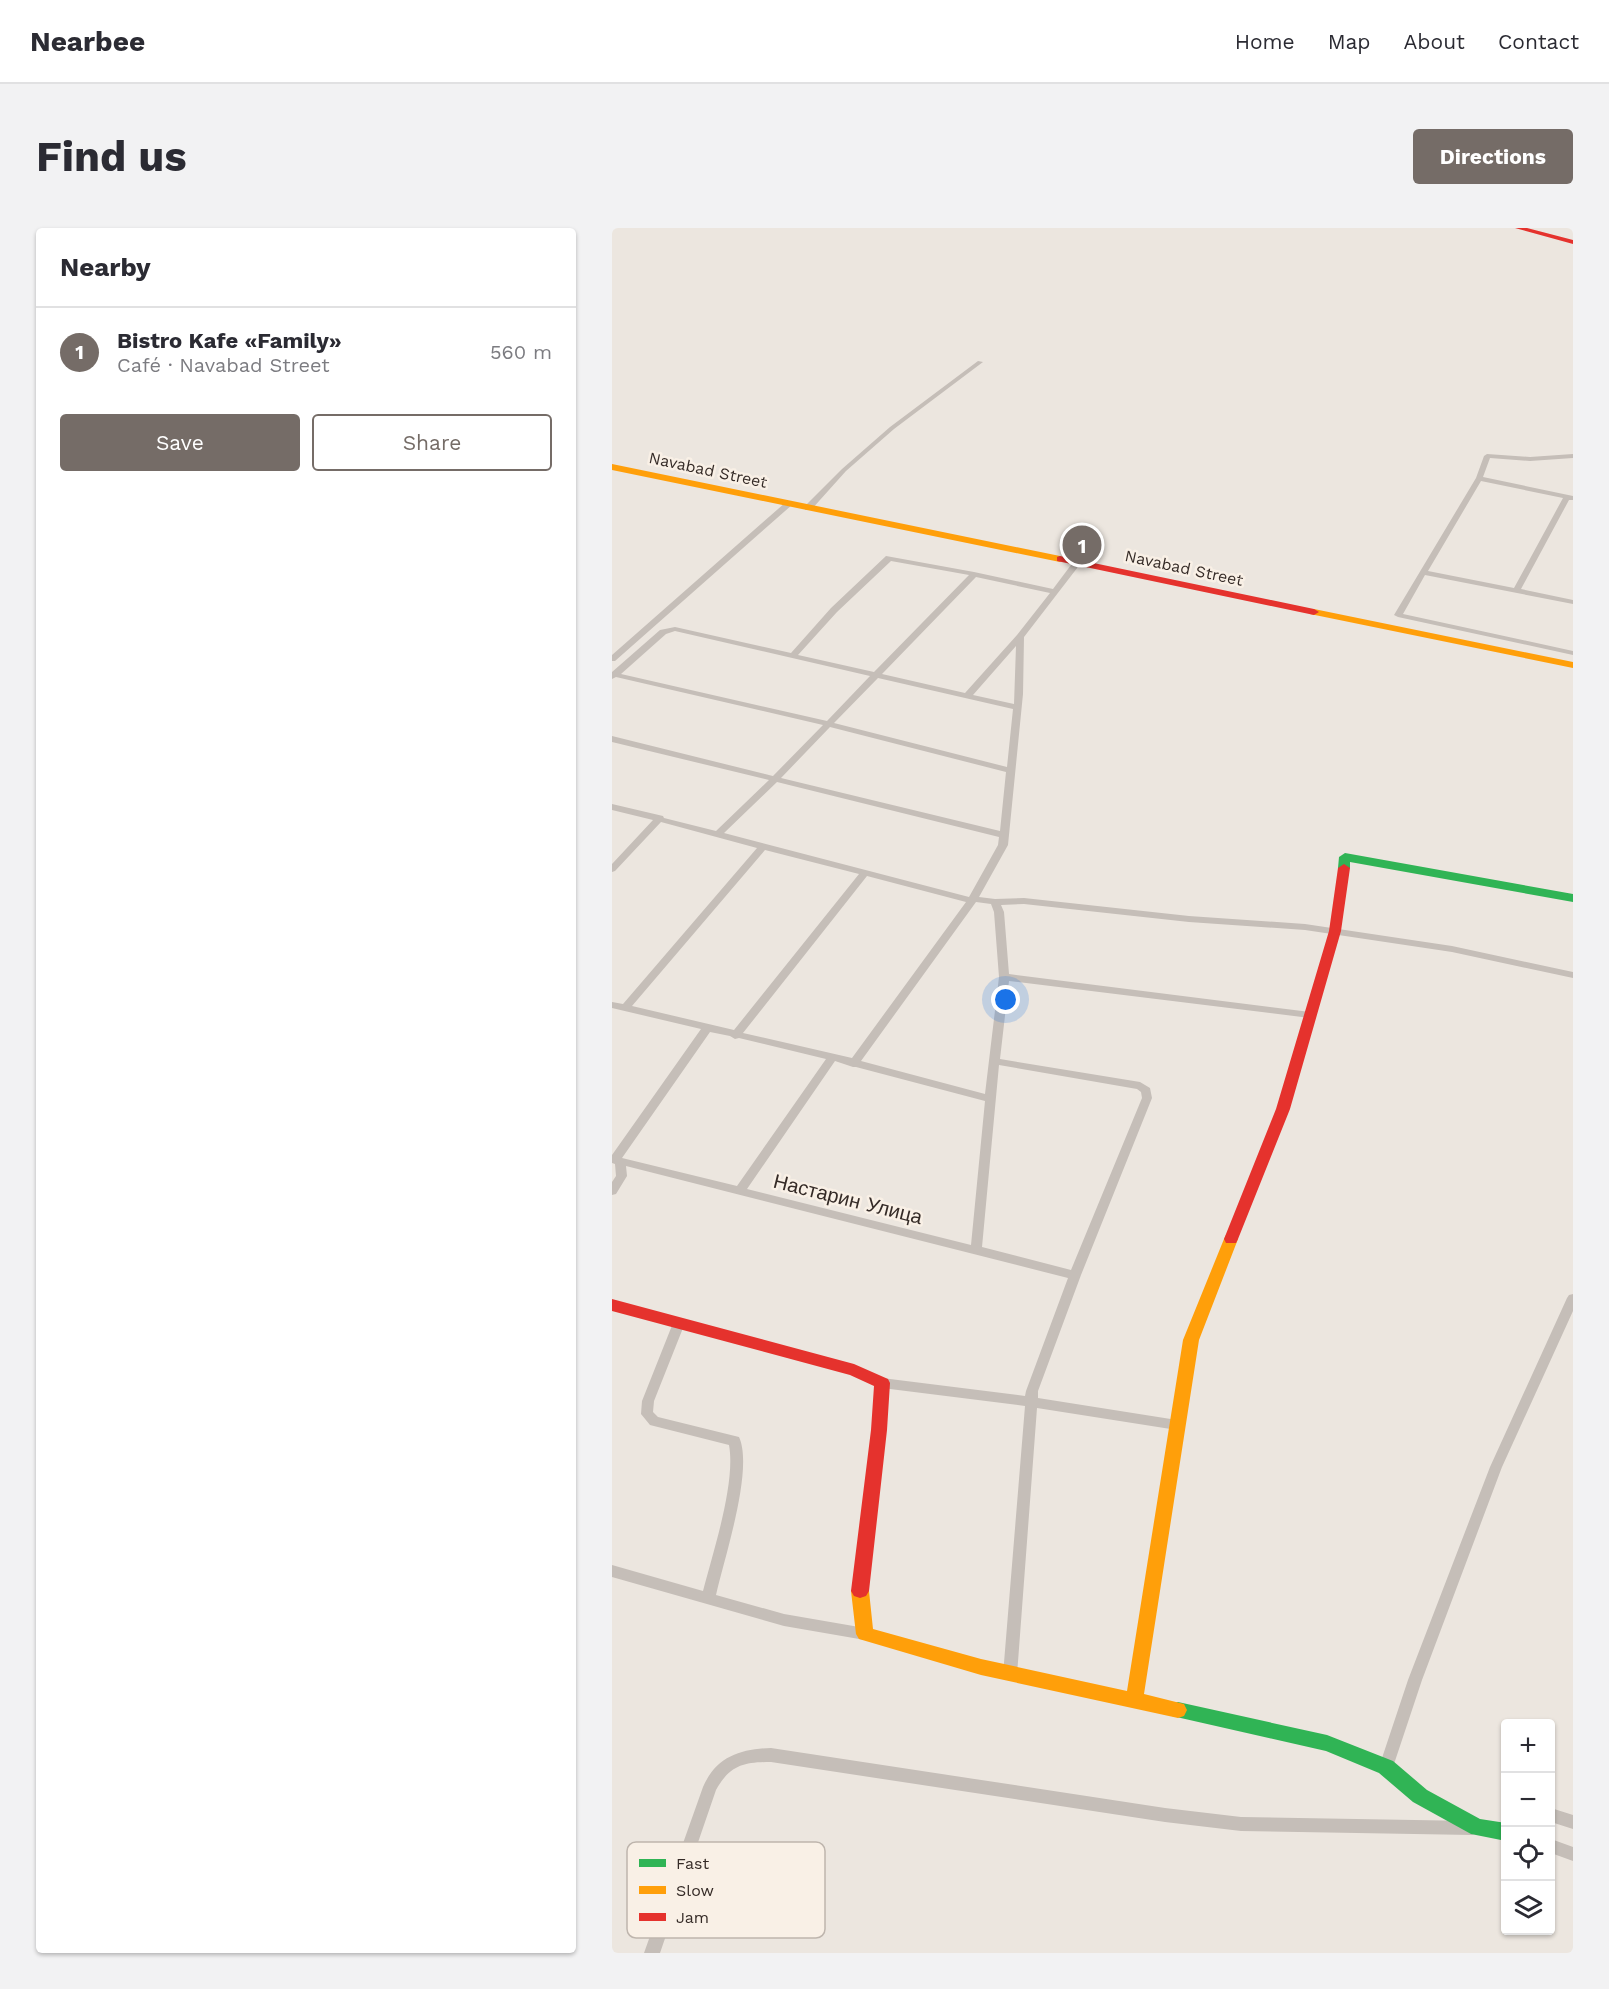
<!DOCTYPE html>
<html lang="en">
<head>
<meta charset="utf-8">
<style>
	:root { --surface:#fff; --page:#f2f2f3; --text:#2b2b33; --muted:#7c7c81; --line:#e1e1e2; --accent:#756c67 }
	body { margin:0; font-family:"Work Sans",sans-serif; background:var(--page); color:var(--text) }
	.controls { position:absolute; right:18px; bottom:18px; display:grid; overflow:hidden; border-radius:6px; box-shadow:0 2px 4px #0004 }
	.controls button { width:54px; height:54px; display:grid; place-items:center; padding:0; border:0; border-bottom:2px solid var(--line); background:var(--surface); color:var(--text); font:30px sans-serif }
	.you { position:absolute; left:394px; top:772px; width:21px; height:21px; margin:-15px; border:4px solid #fff; border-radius:50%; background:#1a73e8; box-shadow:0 0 0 9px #1a73e833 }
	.badge { display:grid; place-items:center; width:39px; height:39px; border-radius:50%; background:var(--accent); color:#fff; font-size:20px; font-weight:700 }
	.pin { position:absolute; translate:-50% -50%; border:3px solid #fff; box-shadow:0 2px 6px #0006 }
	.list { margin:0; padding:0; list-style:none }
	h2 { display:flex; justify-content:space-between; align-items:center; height:78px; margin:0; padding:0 24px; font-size:26px }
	h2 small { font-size:20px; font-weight:400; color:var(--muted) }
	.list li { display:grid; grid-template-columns:39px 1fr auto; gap:18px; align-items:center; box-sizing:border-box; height:90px; padding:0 24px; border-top:2px solid var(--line) }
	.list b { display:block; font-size:22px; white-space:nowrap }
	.list p { margin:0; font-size:20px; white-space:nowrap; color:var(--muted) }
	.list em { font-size:20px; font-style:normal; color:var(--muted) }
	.actions { display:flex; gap:12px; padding:18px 24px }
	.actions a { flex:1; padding:14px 0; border:2px solid var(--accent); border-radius:6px; text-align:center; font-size:21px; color:var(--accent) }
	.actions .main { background:var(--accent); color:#fff }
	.icon { flex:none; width:33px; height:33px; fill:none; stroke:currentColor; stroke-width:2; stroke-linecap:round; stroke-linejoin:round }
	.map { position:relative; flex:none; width:961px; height:1725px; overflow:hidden; border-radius:6px }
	header { display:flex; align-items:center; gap:36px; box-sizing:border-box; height:84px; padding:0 30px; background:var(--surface); border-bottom:2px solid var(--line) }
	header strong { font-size:28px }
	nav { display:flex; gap:33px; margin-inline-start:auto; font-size:21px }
	.intro { display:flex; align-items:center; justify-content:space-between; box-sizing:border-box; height:144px; padding:0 36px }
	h1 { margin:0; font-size:42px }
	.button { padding:15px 27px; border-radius:6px; background:var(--accent); color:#fff; font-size:21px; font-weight:700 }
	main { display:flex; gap:36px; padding:0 36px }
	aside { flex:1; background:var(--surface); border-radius:6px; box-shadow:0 2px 4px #0004 }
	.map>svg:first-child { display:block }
</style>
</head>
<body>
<header>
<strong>Nearbee</strong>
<nav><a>Home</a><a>Map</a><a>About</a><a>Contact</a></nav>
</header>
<div class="intro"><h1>Find us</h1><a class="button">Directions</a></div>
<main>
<aside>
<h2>Nearby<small></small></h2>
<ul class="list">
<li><span class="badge">1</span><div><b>Bistro Kafe «Family»</b><p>Café · Navabad Street</p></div><em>560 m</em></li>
</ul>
<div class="actions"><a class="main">Save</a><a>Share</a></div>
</aside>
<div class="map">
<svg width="961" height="1725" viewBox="0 0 961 1725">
	<rect width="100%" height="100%" fill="#ece6df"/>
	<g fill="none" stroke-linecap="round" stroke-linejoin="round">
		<path fill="#c5beb8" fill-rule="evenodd" d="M366 133 371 134 282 201 234 243 199 282H193V278L230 241 278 199Z
			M875 226 918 229 961 226V230L918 233 878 230 871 249 961 268V272H957L909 361 961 372V376L813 347 791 386 961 423V427L786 389 782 387 864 250 872 228ZM869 253 951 270 902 360 816 343Z
			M174 274 181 276 3 433H0V427Z
			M274 328 362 344 441 361 462 333 469 335 412 409 411 466 396 617 367 669 383 671 412 670 577 688 693 696 840 718 961 744V750L840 724 693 702 577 694 412 676 389 677 392 684 397 746 698 784 703 787 698 790 397 753 388 831 528 854 538 860 540 870 469 1047 426 1163V1170L565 1192 569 1193 571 1197 569 1201 565 1202 425 1180 405 1447 403 1451 398 1453 393 1451 391 1447 413 1178 270 1160 266 1158 264 1155 266 1152 270 1150 413 1168 414 1163 456 1050 14 938 15 948 4 966 0 967V954L4 948 3 936 0 935V927L89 801 0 780V774L11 776 145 620 49 594 3 643 0 644V636L41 592 0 582V576L51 588 52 590 104 603 157 552 0 514V508L161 548 211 497 4 449 0 451V444L48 402 63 399 179 425 219 380ZM279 333 357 347 262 444 186 427 225 384ZM364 349 438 365 405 407 353 465 270 446ZM63 403 258 448 215 493 9 446 54 406ZM404 418 402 476 361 467ZM266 450 401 481 395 539 222 495ZM218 499 394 544 388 603 169 550ZM165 554 387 609 386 617 357 669 112 605ZM153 622 247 646 122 802 20 778ZM255 648 354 674 240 830 131 805ZM364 674 379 676 382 684 387 749 373 866 249 833ZM98 804 118 808 123 811 127 810 214 831 125 958 10 930ZM223 833 241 839H244L373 873 359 1017 135 961ZM387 837 525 861 529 864 530 870 459 1042 370 1019Z
			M961 1066V1083L890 1239 810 1452 781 1539 779 1544 774 1546 769 1544 767 1539 796 1452 878 1239 955 1070 957 1067Z
			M67 1090 71 1092 73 1095 42 1173 41 1184 46 1189 127 1209C142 1241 112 1331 104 1367L172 1386 253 1400 258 1402 260 1406 258 1410 253 1412 172 1398 0 1349V1337L91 1363C101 1324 124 1255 117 1217L38 1197 29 1186 30 1173 61 1095 63 1092Z
			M159 1520 553 1580 629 1589 860 1593 865 1595 867 1600 865 1605 860 1607 629 1603 553 1594 159 1534C132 1534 118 1537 104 1562L48 1725H32L91 1559C104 1529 128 1521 159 1520Z
			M939 1580 961 1587V1601L939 1594Z
			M939 1611 961 1619V1633L939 1625Z"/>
		<path fill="#30b455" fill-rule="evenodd" d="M733 625 961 666V674L738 634V640L732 644 726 640 727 629Z
			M566 1474 715 1507 781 1533 815 1562 868 1591 894 1595V1613L859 1606 801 1574 767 1545 714 1523 560 1488 557 1482 560 1476Z"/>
		<path fill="#ff9f0a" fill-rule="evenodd" d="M0 236 448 328 453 331 448 334 0 242Z
			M702 381 961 434V440L698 386V382Z
			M619 1006 624 1007 626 1011 587 1112 532 1466 572 1476 575 1482 572 1488 566 1490 369 1447 247 1411 244 1406 239 1363 242 1358 248 1356 254 1358 257 1363 261 1401 369 1431 515 1463 571 1112 612 1011 614 1007Z"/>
		<path fill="#e5322d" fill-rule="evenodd" d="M903 0H915L961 12V16Z
			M448 328 702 381 707 384 702 387 445 333V329Z
			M732 636 738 640 729 703 678 881 626 1011 624 1015H614L612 1011 664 881 717 703 726 640Z
			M0 1071 242 1136 276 1151 278 1155 275 1202 257 1363 254 1368 248 1370 242 1368 239 1363 259 1202 262 1158 238 1147 0 1083Z"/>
	</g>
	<g text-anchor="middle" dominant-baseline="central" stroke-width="5" stroke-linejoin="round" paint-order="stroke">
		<g font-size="16" fill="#352b27" stroke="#f9f0e6">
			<text transform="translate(96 242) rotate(12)">Navabad Street</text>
			<text transform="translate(572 340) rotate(12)">Navabad Street</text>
		</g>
		<g font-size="20" fill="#352b27" stroke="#f9f0e6">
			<text transform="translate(236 971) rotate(14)">Настарин Улица</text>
		</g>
	</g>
	<rect x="15" y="1614" width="198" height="96" rx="9" fill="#f9f0e6" stroke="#beb5ad" stroke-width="1.5"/>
	<rect x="27" y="1631" width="27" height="8" fill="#30b455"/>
	<rect x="27" y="1658" width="27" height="8" fill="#ff9f0a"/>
	<rect x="27" y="1685" width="27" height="8" fill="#e5322d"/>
	<g font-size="16" fill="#352b27">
		<text x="64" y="1641">Fast</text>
		<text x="64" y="1668">Slow</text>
		<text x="64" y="1695">Jam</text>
	</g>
</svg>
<div class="controls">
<button>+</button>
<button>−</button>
<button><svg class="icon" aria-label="locate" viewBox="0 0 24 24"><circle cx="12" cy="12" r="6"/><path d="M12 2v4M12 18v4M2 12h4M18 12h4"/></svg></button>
<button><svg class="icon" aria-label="layers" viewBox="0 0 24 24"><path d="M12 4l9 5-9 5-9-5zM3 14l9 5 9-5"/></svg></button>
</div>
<div class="you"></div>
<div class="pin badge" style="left:470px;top:317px">1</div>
</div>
</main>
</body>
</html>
